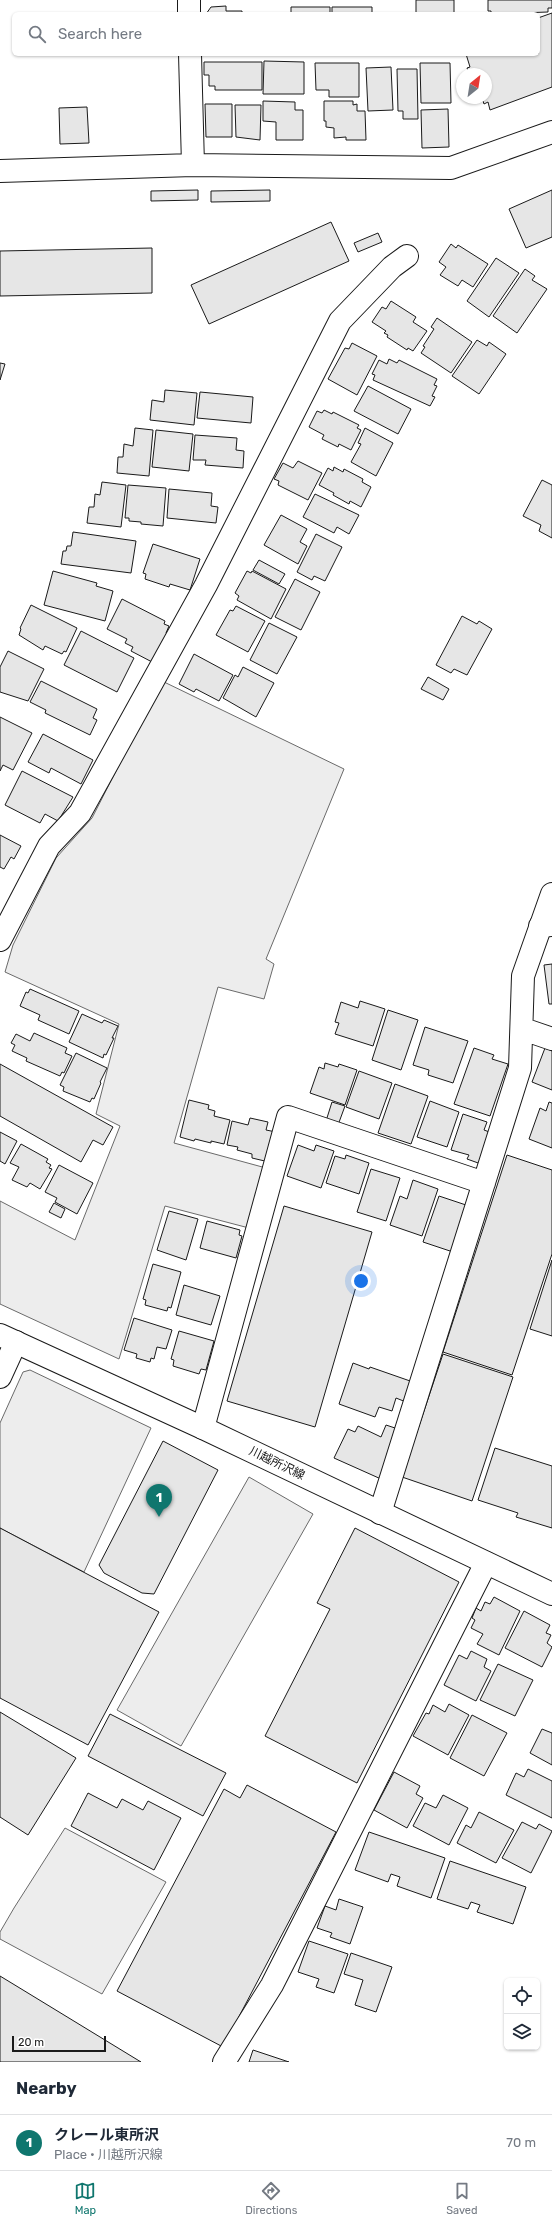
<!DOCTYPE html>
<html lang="en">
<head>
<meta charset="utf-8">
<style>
	:root { --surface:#fff; --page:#f6f6f7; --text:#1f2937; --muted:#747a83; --line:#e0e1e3; --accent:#0f766e }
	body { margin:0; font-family:Rubik,"Noto Sans JP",sans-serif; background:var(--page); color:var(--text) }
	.controls { position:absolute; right:12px; bottom:12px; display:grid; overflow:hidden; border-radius:6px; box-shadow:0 1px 3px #0004 }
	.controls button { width:36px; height:36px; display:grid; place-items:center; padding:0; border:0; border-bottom:1px solid var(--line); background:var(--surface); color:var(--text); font:20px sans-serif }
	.compass { position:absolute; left:456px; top:68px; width:36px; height:36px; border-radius:50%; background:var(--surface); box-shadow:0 1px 3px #0004; rotate:30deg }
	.scale { position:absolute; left:12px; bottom:10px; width:94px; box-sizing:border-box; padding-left:4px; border:2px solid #1a1a1a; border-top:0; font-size:11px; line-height:14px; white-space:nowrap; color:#1a1a1a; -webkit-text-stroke:3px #fff; paint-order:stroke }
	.you { position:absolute; left:361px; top:1281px; width:14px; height:14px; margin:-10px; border:3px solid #fff; border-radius:50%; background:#1a73e8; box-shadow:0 0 0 6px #1a73e833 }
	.badge { display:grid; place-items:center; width:26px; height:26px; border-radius:50%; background:var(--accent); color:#fff; font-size:13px; font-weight:700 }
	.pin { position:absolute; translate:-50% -33px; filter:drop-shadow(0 1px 2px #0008) }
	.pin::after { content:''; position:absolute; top:21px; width:14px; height:12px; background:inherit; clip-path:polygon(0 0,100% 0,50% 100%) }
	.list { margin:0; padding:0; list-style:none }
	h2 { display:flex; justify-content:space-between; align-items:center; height:52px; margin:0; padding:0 16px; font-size:17px }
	h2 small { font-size:13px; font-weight:400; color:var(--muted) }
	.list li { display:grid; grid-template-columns:26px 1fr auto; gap:12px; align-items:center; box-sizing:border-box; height:56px; padding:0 16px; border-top:1px solid var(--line) }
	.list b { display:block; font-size:15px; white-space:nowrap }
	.list p { margin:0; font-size:13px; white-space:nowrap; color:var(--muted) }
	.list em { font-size:13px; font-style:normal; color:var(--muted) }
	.icon { flex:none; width:22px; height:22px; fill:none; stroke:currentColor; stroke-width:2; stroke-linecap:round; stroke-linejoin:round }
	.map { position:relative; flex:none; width:552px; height:2062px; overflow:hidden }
	.search { position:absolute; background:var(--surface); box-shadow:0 1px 3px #0004; left:12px; right:12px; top:12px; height:44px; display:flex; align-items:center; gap:10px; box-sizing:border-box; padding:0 14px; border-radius:6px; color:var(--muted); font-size:15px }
	.sheet { height:108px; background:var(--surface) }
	nav { display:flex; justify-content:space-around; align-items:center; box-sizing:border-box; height:56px; border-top:1px solid var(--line); background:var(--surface); font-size:11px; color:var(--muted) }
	nav a { display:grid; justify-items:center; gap:2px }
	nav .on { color:var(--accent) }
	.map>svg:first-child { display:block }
</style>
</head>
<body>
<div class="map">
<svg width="552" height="2062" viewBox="0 0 552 2062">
	<rect width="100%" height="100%" fill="#fff"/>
	<path fill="#ededed" stroke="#6a6a6a" d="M162 681 344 769 266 959 274 964 264 999 218 987 174 1143 266 1168 249 1228 165 1206 119 1359 0 1304V1201L75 1240 120 1126 96 1114 119 1024 5 972 13 945 56 858 92 818Z
		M30 1370 151 1428 84 1572 0 1528V1423L23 1372Z
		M249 1477 313 1514 181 1746 117 1710Z
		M65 1828 166 1882 102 1994 0 1939V1932L14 1908Z"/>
	<path fill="#e6e6e6" stroke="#1a1a1a" d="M416 0H454V14H416Z
		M488 0H552V8H548V12L491 14V11H488Z
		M226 6V11H242V14H206L211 7Z
		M291 7H330V14H291Z
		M332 7H372V14H332Z
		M383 13H414V14H383Z
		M552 13V87L490 110 488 102 484 104 482 98H486V74H469L467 68 470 67 466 54H538V18Z
		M264 61 304 62V94H263Z
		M204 62H262V90H215V86H209V75H204Z
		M315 63H359V97H329V90H316Z
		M420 63H450L451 103H421Z
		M391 67 393 110 368 111 366 68Z
		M397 69H417L418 119H403V111H398Z
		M263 101 295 102V110H303V140H276V122L263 121Z
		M324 101H353V105L357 104V111H365L366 140H346V137L334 138V128L326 127V121H324Z
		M205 104H232V137H206Z
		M235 105H261L260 140 236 137Z
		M87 107 89 143 60 144 59 108Z
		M448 109 449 147 422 148 421 110Z
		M198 190V200L151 201V191Z
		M270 190V201L211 202V191Z
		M552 190V237L526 248 509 209Z
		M331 222 349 261 209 324 191 285Z
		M378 233 382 242 358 252 354 243Z
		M451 244 456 248 458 245 488 264 473 287 462 280 458 286 440 275 446 267 439 262Z
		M152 248V293L0 296V251Z
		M496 258 519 273 489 317 467 301Z
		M525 269 535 276 532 280 547 289 517 333 493 316Z
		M391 301 416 317 413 322 427 331 413 351 408 348 407 350 387 337 388 335 384 333 386 331 372 322 382 307 386 309Z
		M437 318 472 342 451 373 421 353 425 347 423 346 434 329 431 327Z
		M477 340 487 346 489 342 506 354 479 394 452 376Z
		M352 343 377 356 357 395 328 379 345 348 349 349Z
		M389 359 397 363 399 360 437 379 434 385 437 386 432 396 435 397 430 406 373 380 375 375 372 374 379 360 387 364Z
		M0 363 5 364 0 380Z
		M368 386 411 409 398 434 354 411Z
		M165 390 197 393 194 425 150 420 152 400 164 402Z
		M200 392 253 397 251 423 197 418Z
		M324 410 332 414 333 412 359 425 357 428 361 430 351 450 339 444 338 447 322 439 324 435 309 427 317 411 322 413Z
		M135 428 153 430 149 476 117 473 118 457H123L124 444 133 446Z
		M365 428 393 443 376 476 351 462 361 444 358 443Z
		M156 430 193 434 189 471 152 467Z
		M195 435 237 438 236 450 244 451 243 468 205 465 206 460H193Z
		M298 461 322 473 308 500 278 485 279 481 274 479 283 463 293 468Z
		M334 467 343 472 344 469 363 479 362 482 371 487 361 507 350 501 349 504 333 495 334 493 319 485 328 468 333 471Z
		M542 480 552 485V538L539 531 541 525 523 516Z
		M102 482 126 485 121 527 87 523 89 507H94L95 494 100 495Z
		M128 485 166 488 163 526 141 524V522L129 521V518H125Z
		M169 489 212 493 211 506 218 507 216 523 167 518Z
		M315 494 359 515 349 534 337 527 334 533 303 517Z
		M281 515 307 529 300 542 307 546 298 564 264 545Z
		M73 532 136 541 131 573 61 564 63 551H66L67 546H71Z
		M316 534 342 547 325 581 314 576 312 580 297 572Z
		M153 544 200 559 190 590 170 584 169 587 145 579 146 574 143 573Z
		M259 560 285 574 279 584 253 570Z
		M53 571 97 583 96 586 113 591 105 621 44 605Z
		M247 571 251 573 252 571 286 589 271 619 237 600 239 596 235 593Z
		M295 579 320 592 301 630 275 617Z
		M122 599 165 621 164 624 169 626 166 633 169 635 154 663 131 651 133 647 125 643 127 639 107 629Z
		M31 605 77 628 66 652 64 651 62 654 45 646 43 650 19 635 21 629 20 628Z
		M236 606 265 621 248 652 216 635 230 610 233 611Z
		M462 616 477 624 479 621 492 629 467 675 454 669 451 673 436 665Z
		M269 623 297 637 277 674 250 660Z
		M81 631 134 658 117 692 64 665Z
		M8 651 44 669 28 701 0 692V667Z
		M194 654 233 675 219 701 196 689 194 692 179 684Z
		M243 667 274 683 256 717 223 698 235 675 238 677Z
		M428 677 449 689 443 700 421 689Z
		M41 681 97 709 93 718 97 720 90 735 45 713 46 710 30 702Z
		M0 717 32 733 13 770 3 765 0 771Z
		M43 734 93 760 81 784 51 768 49 773 28 762Z
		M22 771 73 797 58 821 45 814 40 823 5 805Z
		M0 835 21 846 14 859 11 857 4 869 0 867Z
		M552 964V1004H549L544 965Z
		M30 989 79 1011 69 1034 38 1020 40 1015 20 1006 26 992 28 993Z
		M360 1001 385 1009 373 1046 335 1034 339 1023 335 1022 341 1002 358 1008Z
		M388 1010 418 1020 401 1070 372 1060Z
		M82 1014 102 1023 104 1020 118 1026 112 1038H114L106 1055 104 1054 103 1058 69 1042Z
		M425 1027 468 1041 453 1083 428 1075 429 1070 413 1065Z
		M34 1033 67 1048 65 1053 72 1056 64 1073 62 1072 60 1076 26 1061 27 1058 12 1051 15 1045 11 1043 16 1034 30 1041Z
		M474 1048 494 1055 492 1059 508 1064 490 1116 454 1104Z
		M545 1048 552 1051V1090L532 1082Z
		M76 1053 107 1068 100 1082 101 1083 94 1099 92 1098 90 1102 63 1091 64 1087 60 1085Z
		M325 1063 338 1067 339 1064 357 1070 345 1105 310 1093 319 1067 324 1069Z
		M0 1064 113 1127 103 1145 93 1140 81 1162 0 1116Z
		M359 1071 392 1083 379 1119 346 1107Z
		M395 1084 428 1096 411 1144 378 1133Z
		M189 1100 209 1105 208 1109 215 1111 214 1116 230 1120 224 1144 211 1141V1143L195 1139 194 1141 180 1137Z
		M430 1101 459 1112 447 1147 417 1137Z
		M332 1102 345 1106 338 1125 326 1121Z
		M549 1102 552 1103V1148L529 1139 540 1108 546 1111Z
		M463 1114 487 1122 484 1130 492 1133 481 1164 467 1159 469 1155 451 1150Z
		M250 1118 268 1122 266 1130 276 1132 269 1162 252 1158V1154L237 1150 238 1147 227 1145 232 1121 248 1125Z
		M0 1132 17 1141 5 1164 0 1161Z
		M21 1144 48 1159 46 1162 51 1165 49 1168 52 1169 40 1189 30 1183 27 1187 12 1180 19 1167 10 1163Z
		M298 1145 314 1151 316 1145 334 1151 321 1188 287 1176Z
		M346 1155 369 1163 359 1194 326 1183 335 1156 345 1159Z
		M507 1155 552 1170V1254L512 1375 443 1352Z
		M59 1165 93 1183 77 1214 55 1202 57 1198 45 1192Z
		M371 1169 400 1178 386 1221 357 1212Z
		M413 1180 438 1189 422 1236 390 1225 400 1196 407 1199Z
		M439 1196 469 1206 453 1252 423 1242Z
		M54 1203 65 1209 61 1218 49 1212Z
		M284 1206 372 1232 315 1427 227 1401Z
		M169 1211 198 1219 186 1260 157 1250Z
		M207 1221 240 1230 239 1235 242 1236 236 1258 200 1248Z
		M552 1260V1336L530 1329Z
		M153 1264 181 1272 171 1308 168 1307 167 1311 145 1305 146 1300 143 1299Z
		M184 1285 220 1296 211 1325 176 1315Z
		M134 1318 172 1330 166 1349 157 1347 154 1359 151 1358 150 1362 136 1358 137 1354 124 1350Z
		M179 1331 214 1341 206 1370 201 1369 199 1374 173 1366 174 1360 171 1359Z
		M443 1354 513 1377 472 1501 402 1477Z
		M353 1363 369 1369 370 1367 413 1382 406 1402 396 1398 392 1411 379 1407 375 1417 339 1404Z
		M386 1425 401 1430 381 1479 334 1458 348 1429 355 1432 358 1426 381 1437Z
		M163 1441 218 1470 154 1594 142 1593 104 1573 99 1565Z
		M495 1448 552 1466V1528L516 1517 518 1513 478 1500Z
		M0 1528 159 1612 88 1745 0 1698Z
		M355 1528 459 1582 357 1783 265 1736 330 1609 317 1603Z
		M494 1597 520 1611 499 1655 477 1644 483 1634 471 1628 475 1620 472 1618 476 1608 481 1611 485 1602 490 1604Z
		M524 1611 550 1625 546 1633 551 1635 547 1643 552 1647 542 1667 505 1648Z
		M471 1651 487 1659 484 1667 491 1671 476 1701 444 1685 459 1655 467 1659Z
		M498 1664 533 1680 515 1716 480 1700Z
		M449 1704 469 1715 448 1755 413 1736 426 1713 429 1714 433 1705 445 1712Z
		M0 1712 76 1758 28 1835 0 1817Z
		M110 1714 226 1773 203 1816 88 1756Z
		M472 1715 507 1733 484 1776 450 1758Z
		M542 1729 552 1733V1765L530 1753Z
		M528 1769 552 1781V1818L506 1795 516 1773 524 1777Z
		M394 1772 420 1786 416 1794 423 1798 407 1828 374 1810Z
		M247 1785 336 1832 223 2047 117 1991 224 1789 240 1798Z
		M88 1793 117 1808 122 1799 143 1810 148 1801 181 1818 154 1870 71 1826Z
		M443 1795 468 1808 449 1845 413 1826 425 1803 436 1808Z
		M479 1812 514 1830 496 1863 457 1843 466 1825 471 1828Z
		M522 1822 536 1829 539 1824 552 1831 531 1873 502 1858Z
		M369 1832 445 1858 431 1898 397 1886 400 1877 391 1874 388 1882 355 1870Z
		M450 1861 526 1887 513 1924 477 1912 480 1905 471 1902 468 1909 437 1899Z
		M339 1899 363 1907 350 1944 330 1937 332 1933 317 1928 325 1906 336 1910Z
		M309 1941 348 1954 334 1993 316 1987 319 1979 298 1972Z
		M351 1953 392 1967 376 2012 355 2005 363 1980 344 1974Z
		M0 1976 23 1990 141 2062H0Z
		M253 2050 289 2062H249Z"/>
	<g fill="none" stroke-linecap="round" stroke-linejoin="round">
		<defs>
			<path id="minor" d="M189 14V0
				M190 54 193 165
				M0 171 193 165 451 168 552 132
				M0 940 49 846 80 813 206 585 340 321 392 267 407 256
				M523 1029 552 1039
				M0 1377 16 1342
				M203 1428 288 1117 484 1183
				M380 1513 520 1068 523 976 552 894
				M224 2062 272 1985 486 1563"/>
			<path id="tertiary" d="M540 926 552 925"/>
			<path id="primary" d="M0 1335 203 1428 552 1594"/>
		</defs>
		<use href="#minor" stroke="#1a1a1a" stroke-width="24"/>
		<use href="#tertiary" stroke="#1a1a1a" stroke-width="24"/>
		<use href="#primary" stroke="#1a1a1a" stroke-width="24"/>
		<use href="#minor" stroke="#fff" stroke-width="22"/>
		<use href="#tertiary" stroke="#fff" stroke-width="22"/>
		<use href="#primary" stroke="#fff" stroke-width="22"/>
	</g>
	<g text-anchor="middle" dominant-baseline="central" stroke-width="3" stroke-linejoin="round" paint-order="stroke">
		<g font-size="12" fill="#1a1a1a" stroke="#fff">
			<text transform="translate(277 1463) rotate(26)">川越所沢線</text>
		</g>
	</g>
</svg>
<div class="controls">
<button><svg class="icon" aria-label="locate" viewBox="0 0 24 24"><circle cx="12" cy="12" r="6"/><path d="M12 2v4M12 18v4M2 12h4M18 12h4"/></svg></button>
<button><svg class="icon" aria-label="layers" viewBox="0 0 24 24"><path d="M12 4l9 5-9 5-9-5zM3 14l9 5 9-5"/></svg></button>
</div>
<svg class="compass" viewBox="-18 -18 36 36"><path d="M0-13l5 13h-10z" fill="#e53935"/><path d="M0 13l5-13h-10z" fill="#747a83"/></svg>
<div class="scale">20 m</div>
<div class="you"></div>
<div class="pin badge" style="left:159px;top:1517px">1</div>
<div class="search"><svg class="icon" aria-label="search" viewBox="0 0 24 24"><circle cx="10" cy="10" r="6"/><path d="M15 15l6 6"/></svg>Search here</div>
</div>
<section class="sheet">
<h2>Nearby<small></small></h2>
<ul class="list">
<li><span class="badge">1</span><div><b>クレール東所沢</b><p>Place · 川越所沢線</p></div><em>70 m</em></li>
</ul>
</section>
<nav>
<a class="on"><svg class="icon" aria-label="map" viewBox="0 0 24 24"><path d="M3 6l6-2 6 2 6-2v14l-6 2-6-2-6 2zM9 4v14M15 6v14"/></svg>Map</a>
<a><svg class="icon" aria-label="directions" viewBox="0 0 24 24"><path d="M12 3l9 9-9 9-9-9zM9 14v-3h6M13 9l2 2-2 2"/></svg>Directions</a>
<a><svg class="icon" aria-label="saved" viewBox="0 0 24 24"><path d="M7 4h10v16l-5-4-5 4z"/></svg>Saved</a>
</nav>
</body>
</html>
